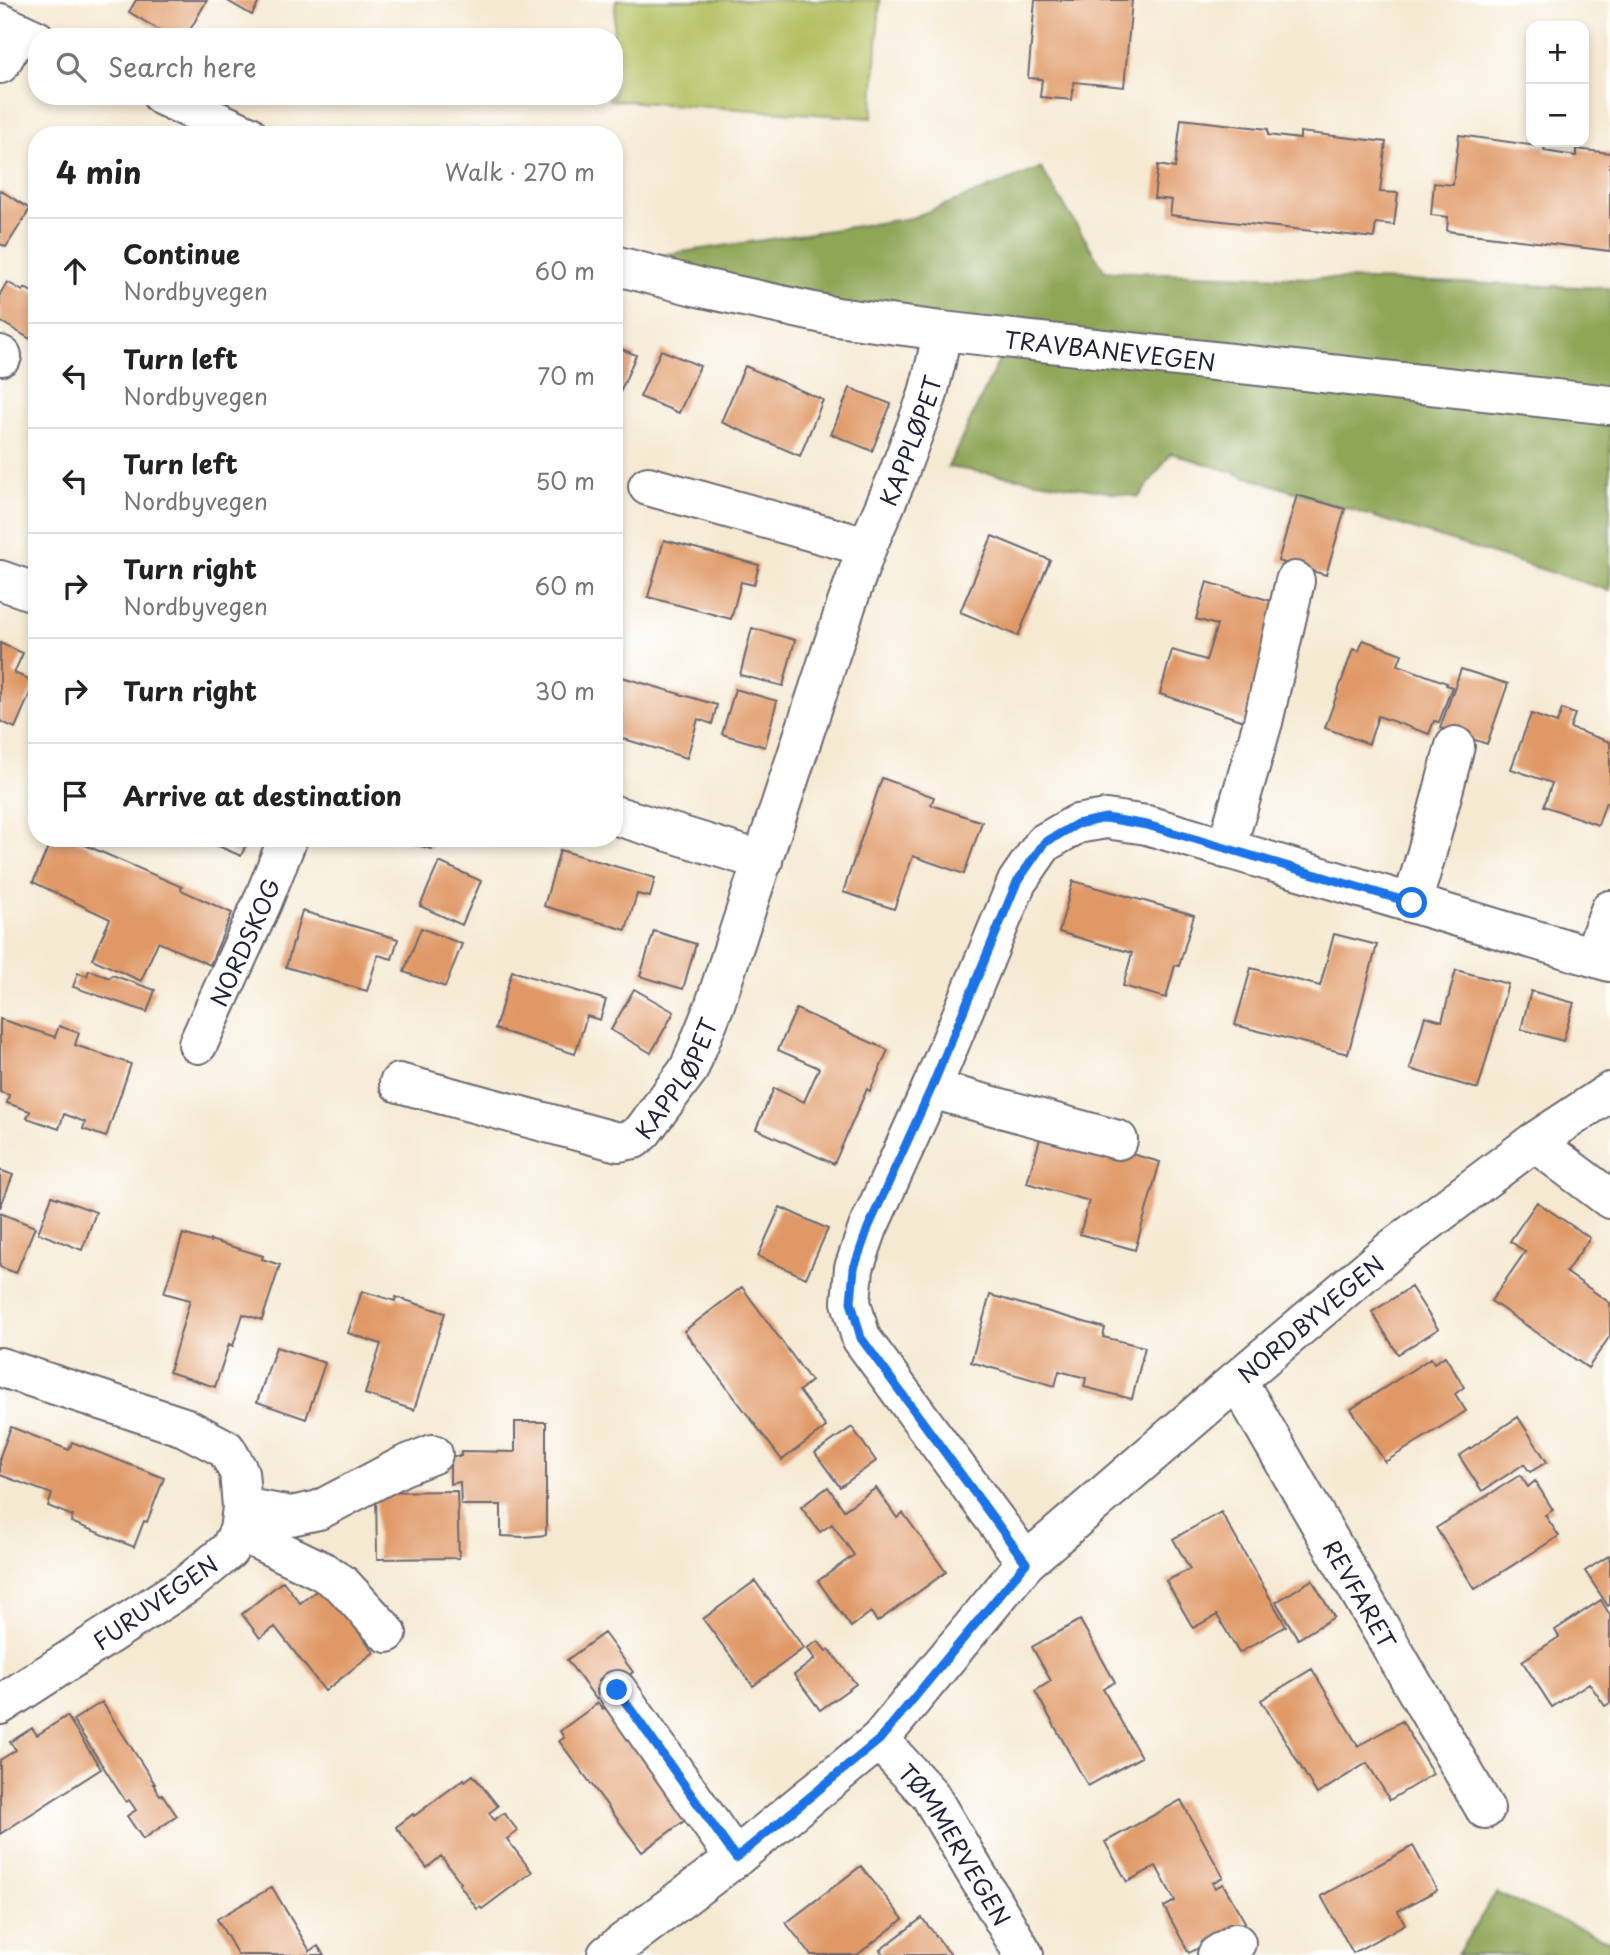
<!DOCTYPE html>
<html lang="en">
<head>
<meta charset="utf-8">
<style>
	:root { --surface:#fff; --page:#f6f6f6; --text:#222; --muted:#767676; --line:#e0e0e0 }
	body { margin:0; font-family:"Playpen Sans",sans-serif; background:var(--page); color:var(--text) }
	.controls { position:absolute; right:21px; top:21px; display:grid; overflow:hidden; border-radius:14px; box-shadow:0 4px 10px #0003 }
	.controls button { width:63px; height:63px; display:grid; place-items:center; padding:0; border:0; border-bottom:2px solid var(--line); background:var(--surface); color:var(--text); font:35px sans-serif }
	.stop { position:absolute; width:21px; height:21px; margin:-16px; border:5px solid #1a73e8; border-radius:50%; background:#fff }
	.stop.end { background:#1a73e8; border-color:#fff; box-shadow:0 2px 7px #0008 }
	.list { margin:0; padding:0; list-style:none }
	h2 { display:flex; justify-content:space-between; align-items:center; height:91px; margin:0; padding:0 28px; font-size:30px }
	h2 small { font-size:23px; font-weight:400; color:var(--muted) }
	.list li { display:grid; grid-template-columns:46px 1fr auto; gap:21px; align-items:center; box-sizing:border-box; height:105px; padding:0 28px; border-top:2px solid var(--line) }
	.list b { display:block; font-size:26px; white-space:nowrap }
	.list p { margin:0; font-size:23px; white-space:nowrap; color:var(--muted) }
	.list em { font-size:23px; font-style:normal; color:var(--muted) }
	.icon { flex:none; width:38px; height:38px; fill:none; stroke:currentColor; stroke-width:2; stroke-linecap:round; stroke-linejoin:round }
	.map { position:relative; flex:none; width:1610px; height:1955px; overflow:hidden }
	.search { position:absolute; background:var(--surface); box-shadow:0 4px 10px #0003; left:28px; top:28px; width:595px; height:77px; display:flex; align-items:center; gap:18px; box-sizing:border-box; padding:0 24px; border-radius:28px; color:var(--muted); font-size:26px }
	.panel { position:absolute; background:var(--surface); box-shadow:0 4px 10px #0003; left:28px; top:126px; width:595px; height:721px; border-radius:28px }
	.map>svg:first-child { display:block }
</style>
</head>
<body>
<div class="map">
<svg width="1610" height="1955" viewBox="0 0 1610 1955">
	<rect width="100%" height="100%" fill="#fff"/>
	<filter id="ink" filterUnits="userSpaceOnUse"><feTurbulence type="fractalNoise" baseFrequency=".0143" numOctaves="2"/><feDisplacementMap in="SourceGraphic" scale="14" xChannelSelector="R" yChannelSelector="G"/><feConvolveMatrix kernelMatrix="1 2 1 2 8 2 1 2 1" color-interpolation-filters="sRGB"/></filter>
	<filter id="wash" filterUnits="userSpaceOnUse"><feTurbulence type="fractalNoise" baseFrequency=".00686" numOctaves="4" result="noise"/><feDisplacementMap in="SourceGraphic" scale="28" xChannelSelector="R" yChannelSelector="G"/><feGaussianBlur stdDeviation="1.57" result="paint"/><feColorMatrix in="noise" values="0 0 0 0 0 0 0 0 0 0 0 0 0 0 0 0 0 1.4 0 .05"/><feComposite in="paint" operator="in"/></filter>
	<g filter="url(#wash)">
		<rect width="100%" height="100%" fill="#f5e9d2"/>
		<path fill="#b4bf61" stroke="#6b704e" stroke-width="2" d="M616 0H880L872 118 609 100V96H614L613 37Z"/>
		<path fill="#8fa657" stroke="#586449" stroke-width="2" d="M1041 168 1105 271 1610 288V591L1171 453 1139 497 948 467 1004 350 614 262 911 218Z
			M1496 1893 1610 1941V1955H1457Z"/>
		<g id="blocks">
			<path fill="#e09966" d="M136 0H207L186 37H171L129 12Z
				M226 0H260L252 15Z
				M1035 0H1132L1124 87 1074 82 1072 100 1040 97 1042 79 1028 78Z
				M1181 119 1268 129V135L1300 139V132L1386 142 1380 192 1398 193 1394 225 1376 223 1374 238 1170 215 1172 200 1154 198 1158 165 1175 168Z
				M1459 135 1545 147 1544 151 1576 156V149L1610 153V251L1447 231 1448 217 1431 215 1434 183 1453 185Z
				M0 190 30 209 6 247 0 244Z
				M7 282 23 291 25 288 37 295V343L0 321V294Z
				M614 346 636 355 614 407Z
				M661 350 700 366 679 413 640 397Z
				M745 366 823 400 800 456 721 422Z
				M850 388 891 404 872 451 831 434Z
				M1297 495 1345 509 1326 575 1278 561Z
				M992 536 1050 560 1018 636 960 612Z
				M664 540 759 565 754 585 741 582 731 619 648 597Z
				M1207 582 1278 603 1244 721 1160 694 1172 650 1206 660 1217 625 1196 619Z
				M752 628 795 640 783 686 740 675Z
				M1363 640 1402 654 1398 665 1447 683 1446 685 1452 687 1439 722 1434 721 1429 734 1378 716 1369 744 1325 728 1353 649 1359 651Z
				M0 643 23 653 14 673 35 682 15 728 0 721Z
				M1461 669 1508 684 1487 744 1440 728Z
				M622 677 717 705 712 724 698 719 687 758 614 736V702Z
				M735 689 777 701 765 747 722 734Z
				M1562 709 1575 714 1570 728 1610 742V799L1609 803 1606 802 1598 825 1544 806 1552 783 1511 769 1531 714 1557 723Z
				M882 778 934 797 931 805 982 822 964 874 913 856 894 909 843 892Z
				M52 838H69L182 887 181 890 232 913 210 965 158 942 141 981 92 959 110 919 33 882Z
				M200 838H249L241 856Z
				M396 838H434L431 849Z
				M560 850 655 878 650 897 637 894 626 930 544 906Z
				M439 862 481 881 462 925 420 906Z
				M1073 881 1194 915 1179 966 1175 965 1166 998 1123 986 1132 953 1059 932Z
				M302 911 398 939 392 959 378 955 367 991 286 967Z
				M421 928 462 944 445 987 404 972Z
				M654 931 696 944 683 989 640 976Z
				M1334 934 1377 945 1348 1054 1235 1025 1251 968 1320 986Z
				M89 970 110 978 112 975 155 990 147 1012 73 987 78 973 87 976Z
				M1456 970 1508 984 1478 1089 1410 1069 1425 1016 1442 1021Z
				M512 971 606 1000 600 1020 587 1016 575 1054 495 1029Z
				M634 989 674 1012 651 1053 611 1030Z
				M1531 991 1574 1003 1563 1041 1521 1029Z
				M796 1009 888 1050 870 1091 867 1089 834 1164 756 1129 774 1088 804 1102 819 1068 778 1050Z
				M0 1019 55 1037 59 1026 79 1033 75 1045 131 1064 106 1137 83 1129 85 1122 64 1114 59 1129 27 1118 30 1111 7 1103 9 1095 0 1092Z
				M1043 1129 1160 1162 1135 1250 1080 1234 1089 1201 1027 1183Z
				M0 1170 13 1175 0 1208Z
				M52 1196 96 1212 82 1250 38 1233Z
				M1537 1202 1590 1238 1566 1272 1610 1303V1336L1588 1368 1491 1301 1525 1252 1510 1241Z
				M780 1207 828 1229 806 1278 758 1256Z
				M0 1213 35 1227 16 1273 0 1267Z
				M183 1234 210 1242V1240L263 1256 262 1259 280 1265 262 1320 243 1314 233 1346 229 1344 215 1387 169 1372 190 1300 164 1293Z
				M742 1287 811 1381 799 1391 826 1427 782 1460 684 1331Z
				M1411 1287 1438 1329 1398 1354 1372 1312Z
				M362 1291 395 1301 396 1297 445 1313 414 1410 365 1394 381 1344 348 1333Z
				M990 1295 1105 1328 1103 1337 1145 1347 1132 1399 1084 1387 1086 1378 1059 1371 1055 1386 971 1362Z
				M276 1347 325 1363 306 1419 257 1402Z
				M1445 1356 1464 1387 1455 1394 1466 1411 1385 1462 1351 1409 1431 1358 1434 1363Z
				M1518 1417 1547 1462 1530 1472 1524 1464 1482 1491 1459 1456Z
				M515 1422H546V1535L524 1537 501 1536V1505H461L460 1482 450 1484V1456H461V1451L515 1452Z
				M11 1427 69 1450 72 1442 164 1478 147 1522 144 1521 134 1547 71 1522 73 1516 48 1506 52 1494 0 1475V1456Z
				M852 1427 876 1461 840 1487 815 1453Z
				M1520 1475 1528 1487 1535 1481 1553 1510 1545 1515 1559 1536 1475 1589 1436 1528Z
				M828 1487 844 1510 876 1488 897 1518 903 1513 946 1572 877 1622 871 1612 851 1627 818 1581 854 1555 832 1524 820 1532 801 1507Z
				M457 1491 459 1558 377 1559 376 1492Z
				M1221 1512 1286 1626 1239 1653 1217 1615 1193 1628 1166 1581 1190 1569 1173 1539Z
				M1610 1555V1605L1608 1606 1585 1571Z
				M1312 1580 1334 1617 1298 1639 1276 1602Z
				M283 1581 300 1603 323 1586 374 1652 325 1691 275 1627 260 1638 242 1614Z
				M755 1581 804 1648 753 1686 703 1619Z
				M1601 1600 1610 1615V1703L1605 1706 1589 1683 1552 1707 1522 1661 1559 1637 1555 1630Z
				M1080 1620 1115 1682 1103 1689 1141 1757 1088 1786 1035 1691 1051 1681 1032 1647Z
				M604 1633 633 1672 597 1700 567 1660Z
				M818 1641 826 1651 829 1649 856 1684 820 1710 794 1675 815 1659 807 1648Z
				M1312 1669 1358 1746 1402 1721 1433 1774 1390 1800 1367 1763 1317 1794 1261 1700Z
				M102 1702 155 1784H153L160 1795 162 1794 177 1816 143 1839 127 1816 136 1810 129 1800 126 1802 73 1720Z
				M598 1703 603 1709 610 1704 692 1815 642 1852 559 1741 564 1738 560 1731Z
				M67 1716 101 1769 0 1834V1760L16 1750 10 1742 32 1728 37 1735Z
				M473 1775 498 1806 489 1813 494 1820 504 1813 518 1831 507 1839 532 1872 482 1909 480 1907 477 1909 459 1884 461 1883 441 1856 427 1868 396 1827 413 1814 414 1816 464 1779 465 1781Z
				M1181 1800 1223 1877 1212 1883 1215 1888 1223 1884 1245 1922 1189 1953 1164 1907 1175 1901 1156 1866 1127 1882 1105 1842Z
				M1413 1846 1437 1890 1398 1911 1405 1924 1353 1953 1321 1896Z
				M861 1866 903 1919 857 1955H811L786 1923Z
				M272 1887 310 1951 318 1946 324 1955H238L217 1919Z
				M922 1918 951 1955H884L880 1950Z"/>
		</g>
	</g>
	<g filter="url(#ink)">
		<use href="#blocks" fill-opacity="0" stroke="#6c6870" stroke-width="2"/>
		<g fill="none" stroke-linecap="round" stroke-linejoin="round">
			<defs>
				<g id="minor">
					<path d="M0 23 37 40"/>
					<path d="M0 64 19 32"/>
					<path d="M162 96 248 135"/>
					<path id="s1" d="M614 265 698 287 837 317 942 331 1610 405"/>
					<path d="M0 355 2 356"/>
					<path d="M648 486 867 547"/>
					<path d="M0 580 37 593"/>
					<path d="M614 815 763 861"/>
					<path d="M1226 849 1263 722 1295 581"/>
					<path d="M1412 903 1427 852 1455 746"/>
					<path d="M1593 956 1610 910"/>
					<path id="s2" d="M198 1044 262 903 288 838"/>
					<path id="s3" d="M399 1083 618 1142 634 1139 643 1131 689 1069 715 1004 846 606 867 547 896 480 927 397 936 362 942 331"/>
					<path d="M931 1089 1118 1140"/>
					<path d="M1534 1142 1610 1199"/>
					<path d="M0 1367 184 1427 226 1449 239 1472 242 1507 239 1531 229 1550 190 1582 0 1705"/>
					<path id="s4" d="M1237 1380 1485 1809"/>
					<path d="M242 1507 291 1516 319 1510 403 1466 433 1454"/>
					<path d="M239 1531 322 1571 342 1584 387 1633"/>
					<path d="M1026 1562 861 1338 851 1302 854 1268 868 1228 931 1089 1017 882 1044 843 1077 824 1106 819 1147 825 1610 962"/>
					<path d="M617 1690 735 1858"/>
					<path id="s5" d="M879 1740 930 1795 1024 1955"/>
					<path id="s6" d="M607 1955 735 1858 879 1740 1026 1562 1237 1380 1392 1249 1534 1142 1610 1092"/>
					<path d="M1217 1955 1236 1943"/>
				</g>
			</defs>
			<use href="#minor" stroke="#6c6870" stroke-width="42"/>
			<use href="#minor" stroke="#fff" stroke-width="38"/>
		</g>
	</g>
	<g fill="none" stroke-linecap="round" stroke-linejoin="round" filter="url(#ink)">
		<path stroke="#1a73e8" stroke-width="9" d="M617 1690 736 1858 879 1740 1026 1563 861 1338 851 1302 854 1268 868 1228 931 1089 1017 882 1044 843 1077 824 1106 818 1147 825 1412 903"/>
	</g>
	<g text-anchor="middle" dominant-baseline="central" stroke-width="5" stroke-linejoin="round" paint-order="stroke">
		<g font-size="23" fill="#22223b" stroke="#fff">
			<text stroke="none"><textPath href="#s1" startOffset="504">TRAVBANEVEGEN</textPath></text>
			<text stroke="none"><textPath href="#s3" startOffset="999">KAPPLØPET</textPath></text>
			<text stroke="none"><textPath href="#s2" startOffset="112">NORDSKOG</textPath></text>
			<text stroke="none"><textPath href="#s3" startOffset="318">KAPPLØPET</textPath></text>
			<text stroke="none"><textPath href="#s6" startOffset="952">NORDBYVEGEN</textPath></text>
			<text stroke="none"><textPath href="#s4" startOffset="247">REVFARET</textPath></text>
			<text transform="translate(155 1602) rotate(-35)">FURUVEGEN</text>
			<text stroke="none"><textPath href="#s5" startOffset="130">TØMMERVEGEN</textPath></text>
		</g>
	</g>
</svg>
<div class="controls">
<button>+</button>
<button>−</button>
</div>
<div class="stop" style="left:1412px;top:903px"></div>
<div class="stop end" style="left:617px;top:1690px"></div>
<div class="search"><svg class="icon" aria-label="search" viewBox="0 0 24 24"><circle cx="10" cy="10" r="6"/><path d="M15 15l6 6"/></svg>Search here</div>
<section class="panel">
<h2>4 min<small>Walk · 270 m</small></h2>
<ul class="list">
<li><svg class="icon" aria-label="ahead" viewBox="0 0 24 24"><path d="M12 20V5M6 11l6-6 6 6"/></svg><div><b>Continue</b><p>Nordbyvegen</p></div><em>60 m</em></li>
<li><svg class="icon" aria-label="left" viewBox="0 0 24 24"><path d="M17 20v-9H6M10 6l-5 5 5 5"/></svg><div><b>Turn left</b><p>Nordbyvegen</p></div><em>70 m</em></li>
<li><svg class="icon" aria-label="left" viewBox="0 0 24 24"><path d="M17 20v-9H6M10 6l-5 5 5 5"/></svg><div><b>Turn left</b><p>Nordbyvegen</p></div><em>50 m</em></li>
<li><svg class="icon" aria-label="right" viewBox="0 0 24 24"><path d="M7 20v-9h11M14 6l5 5-5 5"/></svg><div><b>Turn right</b><p>Nordbyvegen</p></div><em>60 m</em></li>
<li><svg class="icon" aria-label="right" viewBox="0 0 24 24"><path d="M7 20v-9h11M14 6l5 5-5 5"/></svg><div><b>Turn right</b></div><em>30 m</em></li>
<li><svg class="icon" aria-label="arrive" viewBox="0 0 24 24"><path d="M6 21V4h12l-3 4 3 4H6"/></svg><div><b>Arrive at destination</b></div></li>
</ul>
</section>
</div>
</body>
</html>
